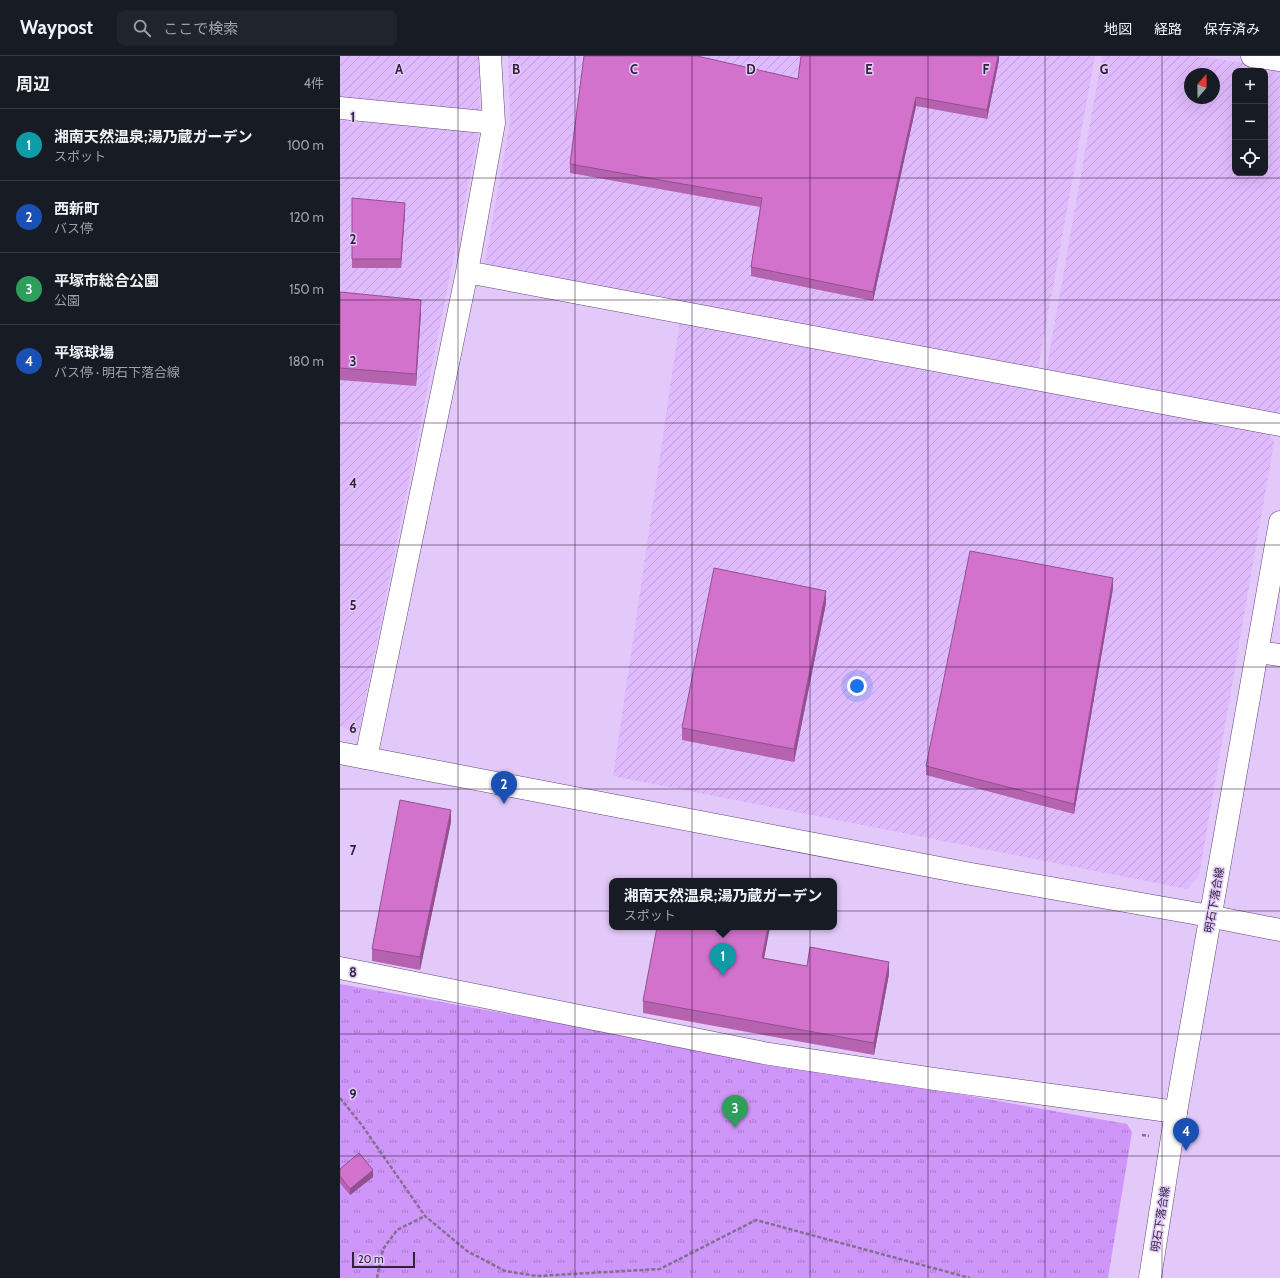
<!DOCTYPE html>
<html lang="ja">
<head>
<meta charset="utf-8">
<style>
	:root { --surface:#171b24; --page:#20242c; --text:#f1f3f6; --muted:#9ea1a6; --line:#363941; --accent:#d93025 }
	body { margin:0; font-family:Cabin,"Noto Sans JP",sans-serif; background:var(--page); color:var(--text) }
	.controls { position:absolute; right:12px; top:12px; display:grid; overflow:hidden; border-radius:8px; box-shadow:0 4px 16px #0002 }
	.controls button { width:36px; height:36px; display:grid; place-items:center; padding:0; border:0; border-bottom:1px solid var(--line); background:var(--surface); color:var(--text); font:20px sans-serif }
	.compass { position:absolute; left:844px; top:12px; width:36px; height:36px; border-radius:50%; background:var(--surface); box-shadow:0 4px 16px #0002; rotate:20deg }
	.scale { position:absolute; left:12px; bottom:10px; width:63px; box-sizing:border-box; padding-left:4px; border:2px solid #2f2239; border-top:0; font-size:11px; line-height:14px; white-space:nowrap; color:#2f2239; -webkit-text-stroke:3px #e3c9f9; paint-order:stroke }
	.you { position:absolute; left:517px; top:630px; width:14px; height:14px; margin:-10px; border:3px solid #fff; border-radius:50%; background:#1a73e8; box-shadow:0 0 0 6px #1a73e833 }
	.badge { display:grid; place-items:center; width:26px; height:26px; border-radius:50%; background:var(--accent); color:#fff; font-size:13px; font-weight:700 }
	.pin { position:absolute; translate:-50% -33px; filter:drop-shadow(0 1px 2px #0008) }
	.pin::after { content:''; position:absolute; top:21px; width:14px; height:12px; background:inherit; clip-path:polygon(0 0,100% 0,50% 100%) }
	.popup { position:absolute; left:269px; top:822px; width:228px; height:52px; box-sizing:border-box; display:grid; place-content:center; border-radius:8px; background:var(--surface); filter:drop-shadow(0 1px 3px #0005); font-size:13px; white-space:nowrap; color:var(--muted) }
	.popup b { font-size:15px; color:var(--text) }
	.popup::after { content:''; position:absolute; left:50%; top:100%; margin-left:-8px; border:8px solid transparent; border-top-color:var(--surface) }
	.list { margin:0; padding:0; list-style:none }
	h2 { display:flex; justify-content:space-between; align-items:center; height:52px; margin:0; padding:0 16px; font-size:17px }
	h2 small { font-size:13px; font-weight:400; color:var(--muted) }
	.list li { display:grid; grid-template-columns:26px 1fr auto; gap:12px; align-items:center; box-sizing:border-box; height:72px; padding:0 16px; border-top:1px solid var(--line) }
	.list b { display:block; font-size:15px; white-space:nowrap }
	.list p { margin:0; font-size:13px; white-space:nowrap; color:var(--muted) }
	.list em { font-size:13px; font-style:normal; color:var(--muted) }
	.icon { flex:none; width:22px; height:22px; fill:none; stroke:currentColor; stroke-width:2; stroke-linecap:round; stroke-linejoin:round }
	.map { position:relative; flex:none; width:940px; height:1222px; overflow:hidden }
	header { display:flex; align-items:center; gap:24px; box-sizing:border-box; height:56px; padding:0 20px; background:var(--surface); border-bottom:1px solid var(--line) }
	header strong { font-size:19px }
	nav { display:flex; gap:22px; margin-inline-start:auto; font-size:14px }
	.search { width:280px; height:36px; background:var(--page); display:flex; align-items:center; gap:10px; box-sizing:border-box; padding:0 14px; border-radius:8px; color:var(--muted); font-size:15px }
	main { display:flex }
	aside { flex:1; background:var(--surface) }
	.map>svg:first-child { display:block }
</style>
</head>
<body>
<header>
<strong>Waypost</strong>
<div class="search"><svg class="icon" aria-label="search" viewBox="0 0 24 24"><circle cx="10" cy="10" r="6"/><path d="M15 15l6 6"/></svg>ここで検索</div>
<nav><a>地図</a><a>経路</a><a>保存済み</a></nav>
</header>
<main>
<aside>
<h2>周辺<small>4件</small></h2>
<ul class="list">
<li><span class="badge" style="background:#0f9aa8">1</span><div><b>湘南天然温泉;湯乃蔵ガーデン</b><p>スポット</p></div><em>100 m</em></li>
<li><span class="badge" style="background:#1a4fb4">2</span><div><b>西新町</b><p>バス停</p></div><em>120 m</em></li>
<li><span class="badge" style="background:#2e9e5b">3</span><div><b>平塚市総合公園</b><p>公園</p></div><em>150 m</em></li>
<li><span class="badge" style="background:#1a4fb4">4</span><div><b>平塚球場</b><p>バス停 · 明石下落合線</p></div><em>180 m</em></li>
</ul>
</aside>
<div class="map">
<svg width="940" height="1222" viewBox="0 0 940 1222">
	<defs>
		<pattern id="industrial-furrows" width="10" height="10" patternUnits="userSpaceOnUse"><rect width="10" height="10" fill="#dfbafd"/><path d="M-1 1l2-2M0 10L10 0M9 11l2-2" fill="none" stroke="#c0a0da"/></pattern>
		<pattern id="park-tufts" width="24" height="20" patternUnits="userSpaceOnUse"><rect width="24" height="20" fill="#ce96f8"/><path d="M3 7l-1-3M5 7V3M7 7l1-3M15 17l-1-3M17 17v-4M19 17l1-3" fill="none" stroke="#a87aca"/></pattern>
	</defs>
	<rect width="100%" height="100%" fill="#e3c9f9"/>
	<path fill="url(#industrial-furrows)" fill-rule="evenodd" d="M0 0H139L140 56 0 45Z
		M168 0H755L698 313 148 212 145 207 170 66Z
		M762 0H855L940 12V353L939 357 930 363 706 316ZM895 15H925V117H895ZM850 18H874V42H850Z
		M0 64 139 75 19 675 0 671Z
		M340 264 929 377 934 386 859 820 847 833 273 720Z"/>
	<path fill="url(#park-tufts)" d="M0 928 787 1068 792 1076 768 1222H0Z"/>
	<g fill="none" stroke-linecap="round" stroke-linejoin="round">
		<defs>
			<path id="street" d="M912 0 940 4
				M0 52 154 67
				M127 216 940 369
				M918 596 940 599
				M26 702 127 216 154 67 150 0
				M0 912 424 997 595 1023 836 1056"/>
			<path id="secondary" d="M0 697 631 818 853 857 940 874
				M810 1222 836 1056 940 466"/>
		</defs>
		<use href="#street" stroke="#624477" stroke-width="23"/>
		<use href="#secondary" stroke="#624477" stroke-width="23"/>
		<path stroke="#826f91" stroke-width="2.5" stroke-dasharray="4 2" stroke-linecap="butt" d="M0 1042 21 1068 85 1160 127 1195 165 1215 197 1220 320 1213 416 1164 630 1222
			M802 1079 809 1080
			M37 1222 43 1193 57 1174 85 1160"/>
		<use href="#street" stroke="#fff" stroke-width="22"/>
		<use href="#secondary" stroke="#fff" stroke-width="22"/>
	</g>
	<path fill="#b562af" d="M659 0V4L647 63 576 50 533 245 411 220V211L420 151 230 117V108L458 23Z
		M12 142 65 156 61 212H12Z
		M0 236 81 256 76 330 0 324Z
		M773 532 734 758 586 719V710Z
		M486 547 454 706 342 684V672Z
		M111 766 80 914 32 905V893Z
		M424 902 467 910 549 918 534 999 303 957V945Z
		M0 1113 33 1121 10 1139 0 1127Z"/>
	<path fill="#93508f" d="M658 0H659V4L647 63V54Z
		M576 41V50L533 245V236Z
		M65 147V156L61 212V203Z
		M81 244V256L76 330V318Z
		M773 522V532L734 758V748Z
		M486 535V547L454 706V693Z
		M111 754V766L80 914V901Z
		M428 871H430L422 914V902Z
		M549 906V918L534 999V987Z
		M33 1114V1121L10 1139V1133Z"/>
	<path fill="#d272cc" stroke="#93508f" d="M244 0H357L458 23 461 0H658L647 54 576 41 533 236 411 211 422 142 230 108Z
		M12 142 65 147 61 203H12Z
		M0 236 81 244 76 318 0 312Z
		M630 495 773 522 734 748 586 710Z
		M374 512 486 535 454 693 342 672Z
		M60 744 111 754 80 901 32 893Z
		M317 871H428L422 902 467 910 470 891 549 906 534 987 303 945Z
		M19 1097 33 1114 10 1133 0 1120V1113Z"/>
	<path fill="none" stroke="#2f2239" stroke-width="1" stroke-opacity="0.55" d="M118 0V1222M235 0V1222M352 0V1222M470 0V1222M588 0V1222M705 0V1222M822 0V1222M0 122H940M0 244H940M0 367H940M0 489H940M0 611H940M0 733H940M0 855H940M0 978H940M0 1100H940"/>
	<g text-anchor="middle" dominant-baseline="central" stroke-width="3" stroke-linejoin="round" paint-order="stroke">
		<g font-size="11" fill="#2f2239" stroke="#e3c9f9">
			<text transform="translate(874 844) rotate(-80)">明石下落合線</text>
			<text transform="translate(820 1163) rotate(-81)">明石下落合線</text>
		</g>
	</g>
	<g font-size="13" text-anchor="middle" font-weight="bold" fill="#2f2239" stroke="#e3c9f9" stroke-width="3" stroke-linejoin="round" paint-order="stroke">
		<text x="59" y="18">A</text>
		<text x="176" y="18">B</text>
		<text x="294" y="18">C</text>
		<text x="411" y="18">D</text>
		<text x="529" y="18">E</text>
		<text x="646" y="18">F</text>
		<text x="764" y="18">G</text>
		<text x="13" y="66">1</text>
		<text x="13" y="188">2</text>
		<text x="13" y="310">3</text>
		<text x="13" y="432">4</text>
		<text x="13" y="554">5</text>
		<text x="13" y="677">6</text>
		<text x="13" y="799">7</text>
		<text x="13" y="921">8</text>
		<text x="13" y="1043">9</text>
	</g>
</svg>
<div class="controls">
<button>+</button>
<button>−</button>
<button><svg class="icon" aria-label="locate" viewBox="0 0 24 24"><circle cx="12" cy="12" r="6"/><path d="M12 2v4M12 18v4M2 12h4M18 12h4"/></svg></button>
</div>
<svg class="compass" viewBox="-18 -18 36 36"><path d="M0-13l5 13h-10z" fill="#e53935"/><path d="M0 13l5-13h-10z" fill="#9ea1a6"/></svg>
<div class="scale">20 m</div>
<div class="you"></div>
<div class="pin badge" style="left:383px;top:920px;background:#0f9aa8">1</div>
<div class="popup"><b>湘南天然温泉;湯乃蔵ガーデン</b>スポット</div>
<div class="pin badge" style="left:164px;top:748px;background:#1a4fb4">2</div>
<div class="pin badge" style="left:395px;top:1072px;background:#2e9e5b">3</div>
<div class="pin badge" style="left:846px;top:1095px;background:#1a4fb4">4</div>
</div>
</main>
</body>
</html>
